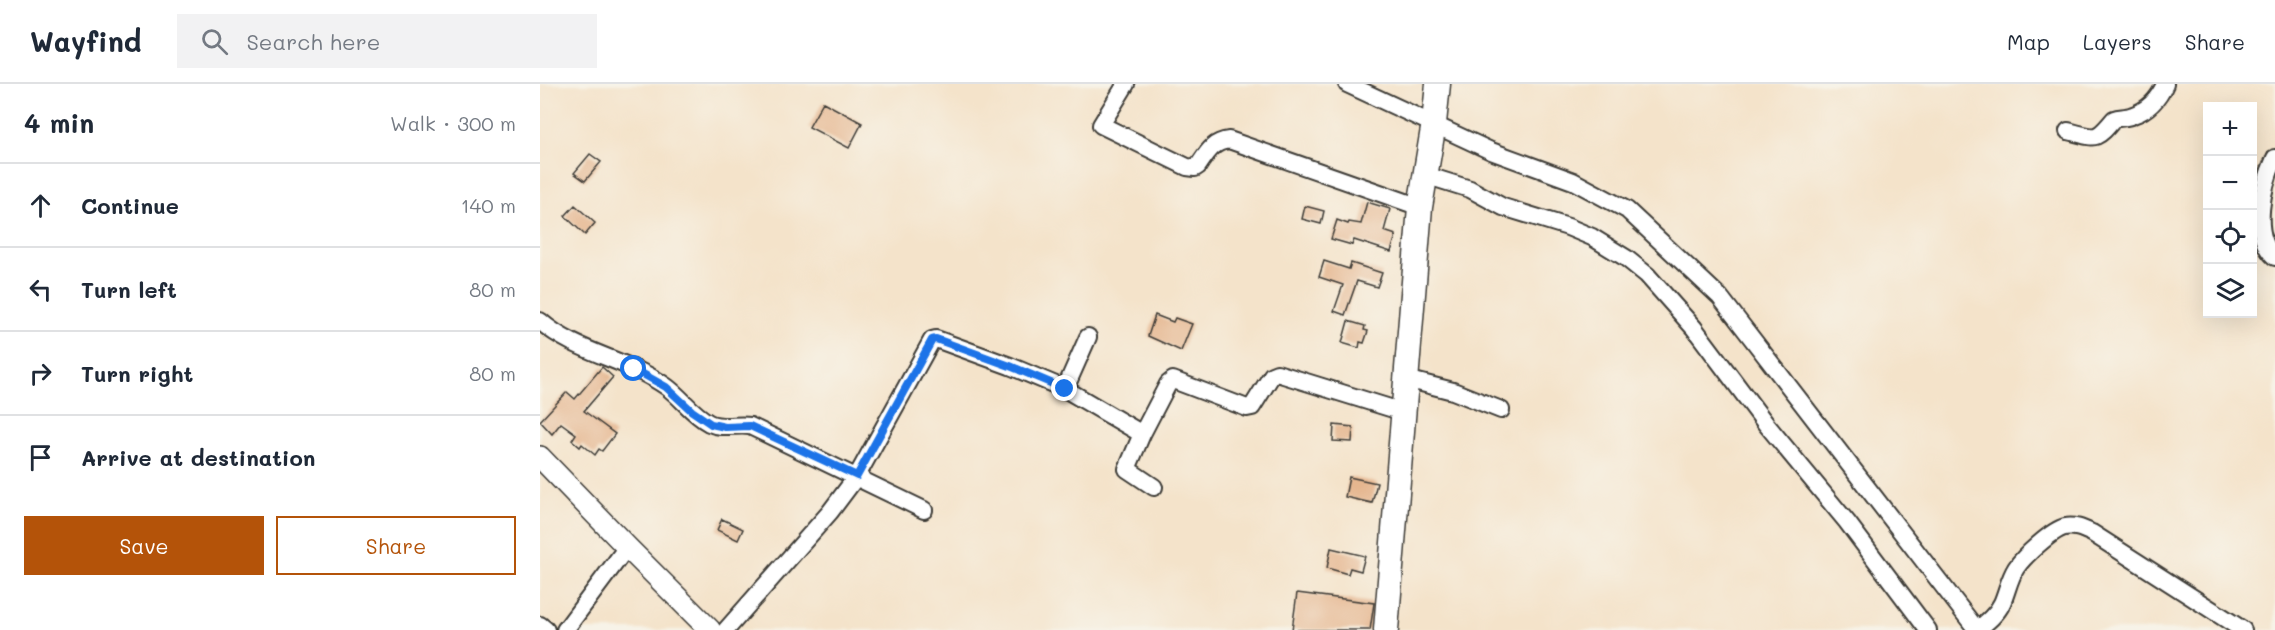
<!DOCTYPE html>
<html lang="en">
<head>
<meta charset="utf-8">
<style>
	:root { --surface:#fff; --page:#f2f2f3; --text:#1f2937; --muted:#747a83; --line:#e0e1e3; --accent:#b45309 }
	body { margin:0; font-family:Mali,sans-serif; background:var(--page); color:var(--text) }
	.controls { position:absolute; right:18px; top:18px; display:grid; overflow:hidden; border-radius:0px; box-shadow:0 6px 24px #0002 }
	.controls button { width:54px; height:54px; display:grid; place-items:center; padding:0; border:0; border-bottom:2px solid var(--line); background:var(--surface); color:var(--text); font:30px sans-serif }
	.stop { position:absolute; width:18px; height:18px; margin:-14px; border:4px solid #1a73e8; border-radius:50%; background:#fff }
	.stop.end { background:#1a73e8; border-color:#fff; box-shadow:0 2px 6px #0008 }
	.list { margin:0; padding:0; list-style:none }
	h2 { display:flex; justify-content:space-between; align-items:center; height:78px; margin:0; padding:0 24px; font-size:26px }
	h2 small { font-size:20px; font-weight:400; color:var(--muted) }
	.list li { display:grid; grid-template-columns:39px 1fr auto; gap:18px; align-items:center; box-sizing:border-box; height:84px; padding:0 24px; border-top:2px solid var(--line) }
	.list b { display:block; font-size:22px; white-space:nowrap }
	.list em { font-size:20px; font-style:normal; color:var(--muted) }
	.actions { display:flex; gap:12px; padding:18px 24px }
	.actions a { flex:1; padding:14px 0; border:2px solid var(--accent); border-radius:0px; text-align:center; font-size:21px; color:var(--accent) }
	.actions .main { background:var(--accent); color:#fff }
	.icon { flex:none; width:33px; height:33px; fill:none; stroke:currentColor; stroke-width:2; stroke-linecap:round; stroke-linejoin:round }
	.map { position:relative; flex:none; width:1735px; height:546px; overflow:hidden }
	header { display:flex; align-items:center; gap:36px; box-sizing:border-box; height:84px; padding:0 30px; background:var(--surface); border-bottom:2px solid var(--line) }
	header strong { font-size:28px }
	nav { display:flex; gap:33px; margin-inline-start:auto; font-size:21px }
	.search { width:420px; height:54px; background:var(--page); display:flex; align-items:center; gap:15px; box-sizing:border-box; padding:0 21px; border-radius:0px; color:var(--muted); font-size:22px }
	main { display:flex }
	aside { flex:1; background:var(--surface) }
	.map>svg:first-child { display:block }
</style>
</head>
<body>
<header>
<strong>Wayfind</strong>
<div class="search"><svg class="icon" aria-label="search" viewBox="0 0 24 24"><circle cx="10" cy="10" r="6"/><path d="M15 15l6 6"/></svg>Search here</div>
<nav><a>Map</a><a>Layers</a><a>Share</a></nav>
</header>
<main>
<aside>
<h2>4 min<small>Walk · 300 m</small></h2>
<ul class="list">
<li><svg class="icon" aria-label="ahead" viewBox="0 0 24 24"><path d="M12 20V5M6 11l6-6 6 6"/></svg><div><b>Continue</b></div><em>140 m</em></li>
<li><svg class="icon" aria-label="left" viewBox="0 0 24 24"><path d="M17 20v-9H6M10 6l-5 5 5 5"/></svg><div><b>Turn left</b></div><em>80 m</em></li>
<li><svg class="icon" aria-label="right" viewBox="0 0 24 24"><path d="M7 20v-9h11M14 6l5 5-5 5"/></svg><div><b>Turn right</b></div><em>80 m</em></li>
<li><svg class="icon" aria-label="arrive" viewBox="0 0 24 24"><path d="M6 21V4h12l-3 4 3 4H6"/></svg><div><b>Arrive at destination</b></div></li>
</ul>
<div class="actions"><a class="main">Save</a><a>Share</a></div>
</aside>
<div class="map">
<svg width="1735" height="546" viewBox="0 0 1735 546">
	<rect width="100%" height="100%" fill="#f7f3e8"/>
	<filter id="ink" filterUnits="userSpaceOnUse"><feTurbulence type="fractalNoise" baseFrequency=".0167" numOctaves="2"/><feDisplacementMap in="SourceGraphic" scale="12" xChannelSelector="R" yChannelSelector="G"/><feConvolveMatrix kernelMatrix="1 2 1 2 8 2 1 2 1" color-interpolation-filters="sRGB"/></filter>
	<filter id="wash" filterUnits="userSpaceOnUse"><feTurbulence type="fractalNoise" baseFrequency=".008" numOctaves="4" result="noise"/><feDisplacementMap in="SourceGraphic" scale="24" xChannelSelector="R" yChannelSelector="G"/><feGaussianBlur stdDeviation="1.35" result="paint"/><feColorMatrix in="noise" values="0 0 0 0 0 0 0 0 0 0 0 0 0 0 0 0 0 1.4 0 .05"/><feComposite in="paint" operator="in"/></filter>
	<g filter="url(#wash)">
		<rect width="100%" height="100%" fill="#f4e3ca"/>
		<g id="blocks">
			<path fill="#e5b68f" d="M283 18 322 39 309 64 269 43Z
				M50 70 61 78 45 97 34 89Z
				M827 118 850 125 844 147 856 151 851 168 814 156 812 161 791 155 797 136 808 140 809 138 821 140Z
				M35 121 55 139 45 151 25 132Z
				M765 122 784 127 781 140 762 135Z
				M784 177 809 185 811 179 842 189 837 203 817 197 805 231 794 227 803 201 779 193Z
				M615 231 633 238 635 234 652 240 641 267 608 252Z
				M808 237 825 242 824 246 828 247 824 259 820 258 819 264 802 259Z
				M62 283 73 293 44 327 75 350 62 367 59 365 55 371 42 360 40 363 32 356 36 350 21 339 12 350 0 337 27 308 35 315Z
				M794 341 813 343 812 358 793 357Z
				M809 393 837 399 832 419 805 413Z
				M182 435 203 445 198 456 177 446Z
				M791 464 825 472 821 487 810 484 808 490 787 484Z
				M757 509 834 519 830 546H752Z"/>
		</g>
	</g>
	<g filter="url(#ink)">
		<use href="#blocks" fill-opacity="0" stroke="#3c3a36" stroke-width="1.5"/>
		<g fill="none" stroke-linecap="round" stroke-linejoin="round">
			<defs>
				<path id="minor" d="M586 0 561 41 647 83 655 84 658 82C667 69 672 58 689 56L880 123
					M807 0 951 67 1033 97 1087 126 1180 213 1437 546
					M1528 47C1556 54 1555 58 1574 35 1580 33 1587 34 1593 31 1608 26 1619 14 1625 0
					M1735 74C1723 100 1710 151 1735 173
					M885 91 930 105 963 123 1028 143 1052 153 1086 174 1107 191 1154 244 1226 340 1307 438 1388 546
					M0 237C36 269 88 275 127 303 142 314 152 330 169 339 182 345 197 340 210 342L384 426
					M866 295 913 307 961 326
					M525 305 548 253
					M602 350 587 385 614 403
					M0 541 6 546
					M25 546 87 463
					M186 546 290 428 317 392 392 256 396 255 470 282 525 305 602 350 628 300 633 296 707 324 712 323 732 291 737 289 863 328
					M1437 546C1447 538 1457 530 1462 519 1467 508 1469 495 1476 484 1483 473 1512 446 1525 443 1535 441 1543 445 1552 449L1703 546"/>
				<path id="major" d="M0 373 87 463 170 546"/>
				<path id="highway" d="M846 546 880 123 894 39 898 0"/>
			</defs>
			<use href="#minor" stroke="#3c3a36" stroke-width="20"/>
			<use href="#major" stroke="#3c3a36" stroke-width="24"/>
			<use href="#highway" stroke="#3c3a36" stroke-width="27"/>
			<use href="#minor" stroke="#fff" stroke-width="16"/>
			<use href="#major" stroke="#fff" stroke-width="21"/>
			<use href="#highway" stroke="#fff" stroke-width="24"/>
		</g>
	</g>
	<g fill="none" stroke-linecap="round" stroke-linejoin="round" filter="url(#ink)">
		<path stroke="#1a73e8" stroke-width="8" d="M94 285 126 303 152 327 171 340 185 343 210 342 317 392 392 256 396 255 470 282 525 305"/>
	</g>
</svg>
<div class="controls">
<button>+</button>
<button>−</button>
<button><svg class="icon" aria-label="locate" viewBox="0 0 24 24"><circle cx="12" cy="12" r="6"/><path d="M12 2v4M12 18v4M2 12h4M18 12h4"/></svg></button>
<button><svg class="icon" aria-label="layers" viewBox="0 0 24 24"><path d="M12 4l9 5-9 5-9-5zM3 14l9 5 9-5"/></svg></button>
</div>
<div class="stop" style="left:94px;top:285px"></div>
<div class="stop end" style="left:525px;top:305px"></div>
</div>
</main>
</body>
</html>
